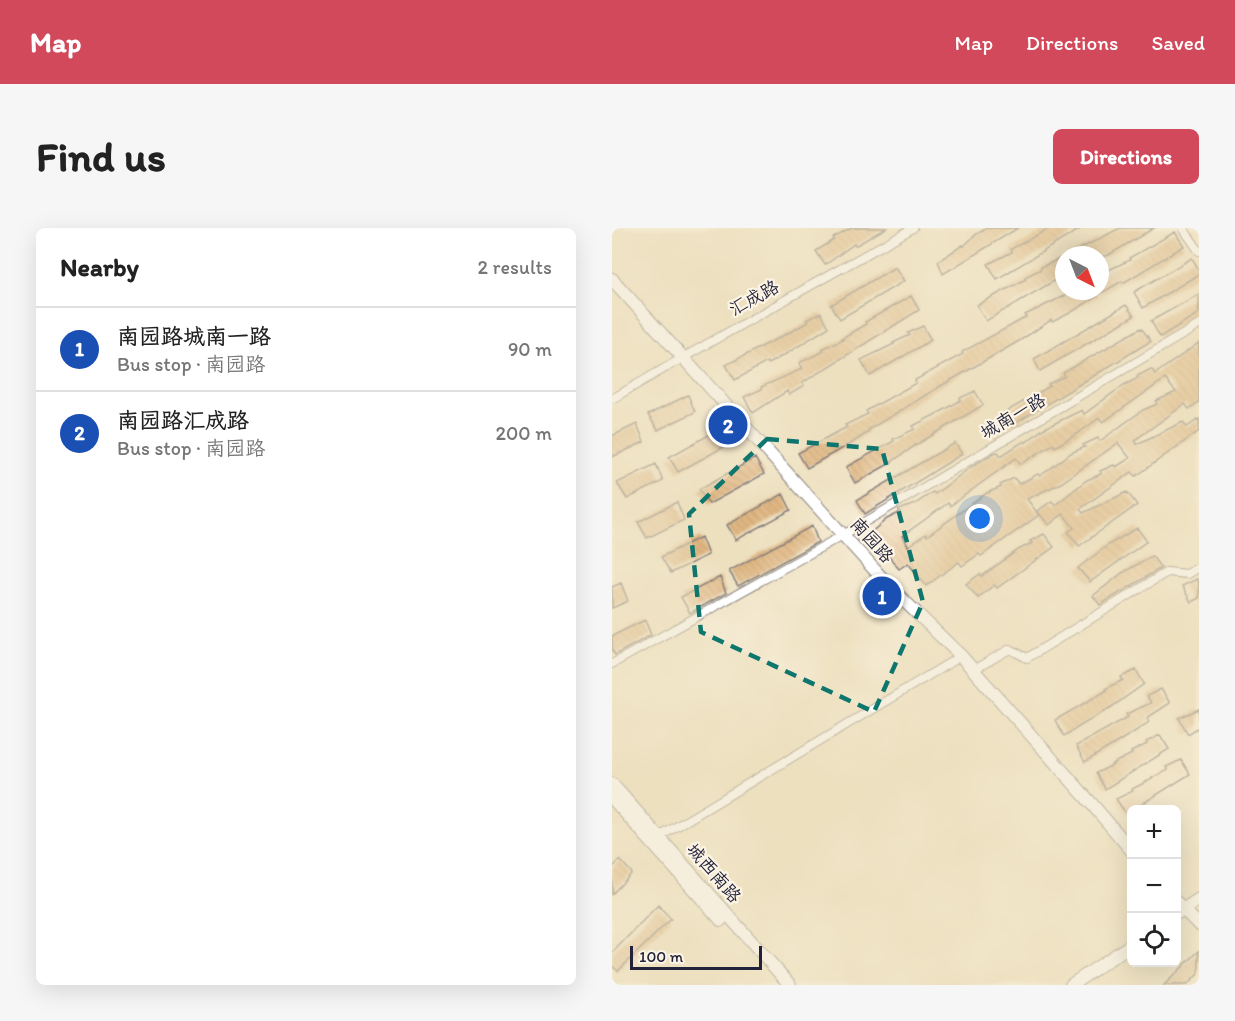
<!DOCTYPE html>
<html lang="en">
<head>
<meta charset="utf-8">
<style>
	:root { --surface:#fff; --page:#f6f6f6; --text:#222; --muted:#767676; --line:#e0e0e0; --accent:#d1495b }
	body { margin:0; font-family:Itim,"LXGW WenKai TC",sans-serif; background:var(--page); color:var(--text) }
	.controls { position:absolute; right:18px; bottom:18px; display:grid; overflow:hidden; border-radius:9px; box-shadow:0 6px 24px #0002 }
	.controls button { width:54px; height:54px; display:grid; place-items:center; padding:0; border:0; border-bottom:2px solid var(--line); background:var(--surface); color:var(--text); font:30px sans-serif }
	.compass { position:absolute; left:443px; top:18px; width:54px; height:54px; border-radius:50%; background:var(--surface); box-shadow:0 6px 24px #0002; rotate:138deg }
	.scale { position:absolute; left:18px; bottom:15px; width:132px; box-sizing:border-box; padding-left:6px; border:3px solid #22223b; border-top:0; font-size:16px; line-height:21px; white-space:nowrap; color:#22223b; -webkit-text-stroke:4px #fcf5e5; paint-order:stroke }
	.you { position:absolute; left:368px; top:291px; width:21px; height:21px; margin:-15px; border:4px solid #fff; border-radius:50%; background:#1a73e8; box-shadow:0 0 0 9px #1a73e833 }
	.badge { display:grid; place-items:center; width:39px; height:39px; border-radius:50%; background:var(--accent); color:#fff; font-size:20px; font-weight:700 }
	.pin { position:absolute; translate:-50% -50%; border:3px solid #fff; box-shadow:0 2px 6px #0006 }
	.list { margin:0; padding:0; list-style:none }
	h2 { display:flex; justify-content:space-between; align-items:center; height:78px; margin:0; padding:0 24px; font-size:26px }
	h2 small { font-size:20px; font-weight:400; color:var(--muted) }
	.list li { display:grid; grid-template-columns:39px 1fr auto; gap:18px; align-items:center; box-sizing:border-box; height:84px; padding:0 24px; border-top:2px solid var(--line) }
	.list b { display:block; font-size:22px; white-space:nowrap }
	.list p { margin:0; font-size:20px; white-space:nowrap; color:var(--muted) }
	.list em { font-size:20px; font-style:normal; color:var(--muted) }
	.icon { flex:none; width:33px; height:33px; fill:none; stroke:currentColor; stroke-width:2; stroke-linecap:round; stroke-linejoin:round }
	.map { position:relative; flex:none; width:587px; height:757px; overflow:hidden; border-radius:9px }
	header { display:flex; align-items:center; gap:36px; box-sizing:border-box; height:84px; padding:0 30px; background:var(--accent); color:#fff }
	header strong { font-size:28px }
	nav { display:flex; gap:33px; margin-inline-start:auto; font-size:21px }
	.intro { display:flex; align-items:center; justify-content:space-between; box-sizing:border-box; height:144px; padding:0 36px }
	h1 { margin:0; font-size:42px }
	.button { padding:15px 27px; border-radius:9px; background:var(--accent); color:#fff; font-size:21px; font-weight:700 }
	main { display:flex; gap:36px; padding:0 36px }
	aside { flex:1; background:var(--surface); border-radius:9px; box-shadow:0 6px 24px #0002 }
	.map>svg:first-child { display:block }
</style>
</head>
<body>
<header>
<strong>Map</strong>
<nav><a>Map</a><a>Directions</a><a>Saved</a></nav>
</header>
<div class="intro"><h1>Find us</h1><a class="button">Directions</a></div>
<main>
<aside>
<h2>Nearby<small>2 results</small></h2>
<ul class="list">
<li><span class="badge" style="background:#1a4fb4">1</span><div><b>南园路城南一路</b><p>Bus stop · 南园路</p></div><em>90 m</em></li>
<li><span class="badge" style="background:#1a4fb4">2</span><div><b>南园路汇成路</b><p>Bus stop · 南园路</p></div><em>200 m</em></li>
</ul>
</aside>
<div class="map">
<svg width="587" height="757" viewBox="0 0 587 757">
	<defs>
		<pattern id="building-back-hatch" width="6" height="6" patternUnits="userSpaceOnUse" patternTransform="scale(1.5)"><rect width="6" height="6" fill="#e1b782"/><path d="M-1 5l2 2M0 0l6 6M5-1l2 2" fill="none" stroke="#c19d71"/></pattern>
	</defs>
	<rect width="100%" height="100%" fill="#fcf5e5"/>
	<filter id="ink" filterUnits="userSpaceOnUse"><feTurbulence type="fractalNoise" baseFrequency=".0167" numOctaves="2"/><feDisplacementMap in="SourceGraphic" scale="12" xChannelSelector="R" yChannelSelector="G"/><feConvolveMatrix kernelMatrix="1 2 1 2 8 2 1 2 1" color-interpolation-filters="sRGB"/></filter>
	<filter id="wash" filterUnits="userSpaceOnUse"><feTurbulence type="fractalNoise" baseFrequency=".008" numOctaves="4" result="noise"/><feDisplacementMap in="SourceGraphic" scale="24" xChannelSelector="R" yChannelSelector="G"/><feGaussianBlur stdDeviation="1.35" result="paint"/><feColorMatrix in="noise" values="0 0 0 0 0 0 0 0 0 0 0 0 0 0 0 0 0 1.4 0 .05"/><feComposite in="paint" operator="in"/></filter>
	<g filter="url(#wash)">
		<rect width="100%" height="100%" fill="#ede0bf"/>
		<g id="blocks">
			<path fill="url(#building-back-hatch)" fill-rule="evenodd" d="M240 0H274L243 18 242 16 213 37 204 23 222 12 221 10Z
				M375 0H406L331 46 326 33 351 17 352 18 363 7Z
				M438 0H470L385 51 376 36 400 24 399 21Z
				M508 0H542L495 28 456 27Z
				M563 4 572 18 511 55 510 53 488 66V46L518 32 517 30Z
				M452 29V47L374 93 365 77 414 51 413 49 429 41V39Z
				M580 30 587 42V46L531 80 522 64Z
				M283 39 292 53 228 91 219 77Z
				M462 63H483L486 68 456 86 440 94 439 92 407 113 327 159 256 202 257 204 241 214 195 240 186 225 235 199 233 197 256 186 254 183 304 155 303 152 351 126 350 124 415 89 413 87Z
				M587 66V85L548 109 539 93Z
				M299 68 307 82 190 155 192 158 177 167 175 163 141 185 132 169 150 161 149 159 190 141 187 135 212 123 210 121 231 111 230 110 254 96 253 94Z
				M514 77 522 88 428 143 422 131Z
				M209 85 217 99 172 127 156 136 155 134 123 152 114 137 180 103 196 94 194 92Z
				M311 98 319 112 258 148 249 132 282 116 281 115 298 107 296 105Z
				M529 100 539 113 399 198 392 185 438 158 436 156 453 148 451 145Z
				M587 115V174L577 181 573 176 523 212 525 216 571 194 575 199 587 191V203L524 248 520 244 468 281 471 285 515 264 525 277 467 318 456 304 462 300 451 286 437 297 425 283 440 273 443 277 475 252 489 246 488 243 502 237 504 239 518 230 506 215 449 255 415 271 427 287 369 328 367 326 350 338 347 334 314 358 296 335 287 341 258 305 275 291 289 284 287 282 303 276 321 264 323 266 359 239 382 225 386 224 389 228 412 213 413 215 431 201 470 182 472 186 512 157 526 150 525 148 539 141 543 146ZM553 151 564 164 544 173 545 176 531 182 488 213 486 210 471 217 473 219 459 225 428 248 426 246 407 256 402 250 388 257 389 259 375 265 315 308 314 306 296 318 290 308 336 275 338 278 404 230 409 236 441 216 443 219 465 206 487 190 491 194Z
				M363 163 371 177 304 217 275 237 243 255 234 239 282 213 281 211 303 201 301 198 334 181 349 172 348 170Z
				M76 167 83 184 46 202 36 187Z
				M25 196 32 214 0 229V208Z
				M113 198 121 214 66 244 57 229Z
				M343 215 350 226 253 286 245 272Z
				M143 230 152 246 97 276 87 261Z
				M44 236 51 253 15 271 5 255Z
				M171 266 179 282 124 312 115 297Z
				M65 274 72 292 35 310 26 294Z
				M200 298 206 314 126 358 117 343Z
				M525 300 535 313 478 354 466 340 496 317Z
				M432 306 442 319 385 360 382 357 366 370 354 356 368 346 370 348 406 322 420 315 418 313Z
				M89 309 96 327 59 345 49 329Z
				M540 328 549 340 488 377 481 368 510 345Z
				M108 349 114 365 78 385 69 369Z
				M585 351 587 355V370L579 374 570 358Z
				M9 355 16 373 0 380V359Z
				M33 392 39 407 3 427 0 422V408Z
				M524 442 532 456 501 478 452 508 443 492 494 463 493 461 511 452 509 449Z
				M549 461 558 475 535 490 537 494 522 504 473 534 464 518 516 489 514 486 539 475 535 468Z
				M587 481V499L576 506 567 490Z
				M548 507 557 521 493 561 484 545 501 537 500 536 520 526 519 524 535 516 534 514Z
				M569 532 578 546 514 586 504 571 521 563 520 561 540 551V550L556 542 554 539Z
				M8 632 20 645 0 666V640Z
				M46 677 59 691 6 743 0 738V725Z
				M587 723V745L575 757H552Z"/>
		</g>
	</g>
	<g filter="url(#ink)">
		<use href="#blocks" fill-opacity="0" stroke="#88817d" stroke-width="1.5"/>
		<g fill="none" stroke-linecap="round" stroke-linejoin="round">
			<defs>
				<path id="street" d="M571 0 587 23
					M0 171 72 129 301 0
					M0 436 231 307 587 97
					M361 442 398 421 415 430 555 344 575 346 587 339
					M47 609 349 428"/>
				<path id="secondary" d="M0 51 278 359 349 428 479 575 520 623
					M0 556 178 757
					M0 570 109 692
					M564 674 587 697
					M564 686 587 671
					M459 757 520 716"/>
			</defs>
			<use href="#street" stroke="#88817d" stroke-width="10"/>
			<use href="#secondary" stroke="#88817d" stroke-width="14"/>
			<use href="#street" stroke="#fff" stroke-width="8"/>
			<use href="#secondary" stroke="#fff" stroke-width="12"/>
		</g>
	</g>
	<path d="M0 0H587V757H0ZM155 211 270 221 311 374 262 484 89 404 77 286Z" fill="#ede0bf" fill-opacity=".55" fill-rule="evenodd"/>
	<path fill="none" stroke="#0f766e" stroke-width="4.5" stroke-dasharray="12 8" stroke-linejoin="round" d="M155 211 270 221 311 374 262 484 89 404 77 286Z"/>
	<g text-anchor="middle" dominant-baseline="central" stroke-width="4.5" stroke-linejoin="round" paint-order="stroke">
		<g font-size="18" fill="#22223b" stroke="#fcf5e5">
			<text transform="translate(142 70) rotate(-29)">汇成路</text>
			<text transform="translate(401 188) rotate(-30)">城南一路</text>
			<text transform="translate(260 312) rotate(48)">南园路</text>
			<text transform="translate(102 645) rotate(49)">城西南路</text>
		</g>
	</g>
</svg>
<div class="controls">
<button>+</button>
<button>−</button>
<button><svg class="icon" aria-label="locate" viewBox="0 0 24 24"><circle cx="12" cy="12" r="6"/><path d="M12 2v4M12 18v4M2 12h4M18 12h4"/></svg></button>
</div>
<svg class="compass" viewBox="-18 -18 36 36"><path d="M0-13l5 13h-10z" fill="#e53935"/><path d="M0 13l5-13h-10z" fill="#767676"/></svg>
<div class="scale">100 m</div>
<div class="you"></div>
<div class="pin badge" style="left:270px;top:368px;background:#1a4fb4">1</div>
<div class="pin badge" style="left:116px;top:197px;background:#1a4fb4">2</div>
</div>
</main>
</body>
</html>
